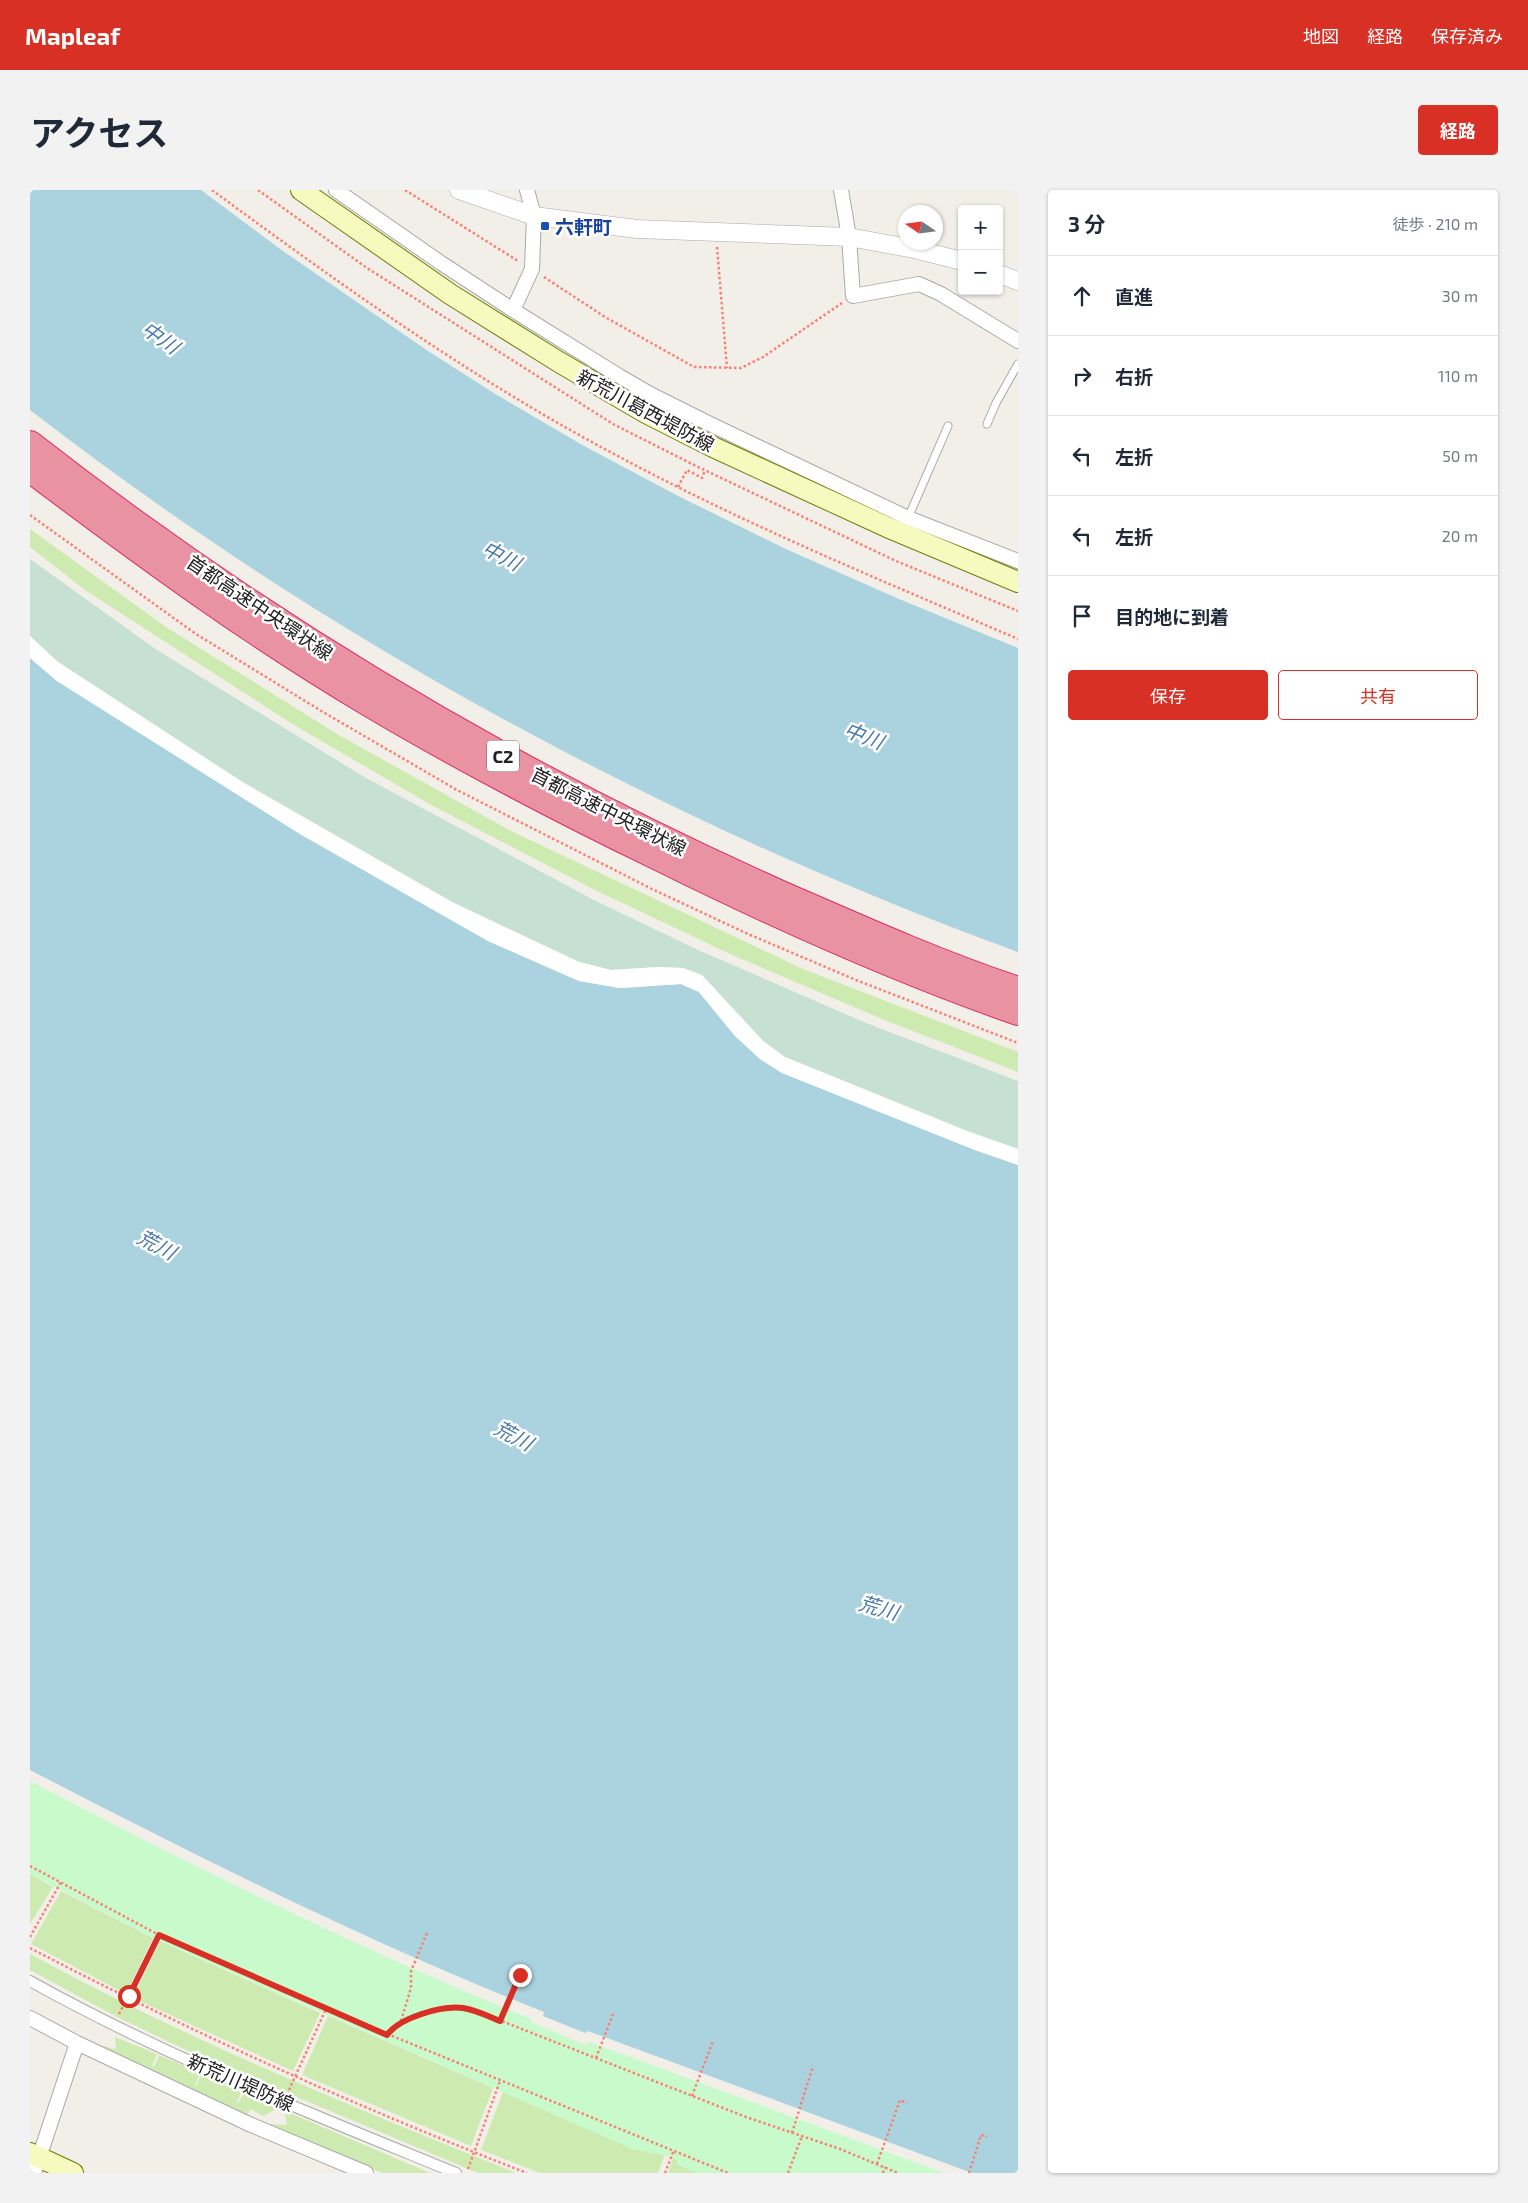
<!DOCTYPE html>
<html lang="ja">
<head>
<meta charset="utf-8">
<style>
	:root { --surface:#fff; --page:#f2f2f3; --text:#1f2937; --muted:#747a83; --line:#e0e1e3; --accent:#d93025 }
	body { margin:0; font-family:"Exo 2","Noto Sans JP",sans-serif; background:var(--page); color:var(--text) }
	.controls { position:absolute; right:15px; top:15px; display:grid; overflow:hidden; border-radius:5px; box-shadow:0 1px 4px #0004 }
	.controls button { width:45px; height:45px; display:grid; place-items:center; padding:0; border:0; border-bottom:1px solid var(--line); background:var(--surface); color:var(--text); font:25px sans-serif }
	.compass { position:absolute; left:868px; top:15px; width:45px; height:45px; border-radius:50%; background:var(--surface); box-shadow:0 1px 4px #0004; rotate:283deg }
	.stop { position:absolute; width:15px; height:15px; margin:-11px; border:4px solid #d93025; border-radius:50%; background:#fff }
	.stop.end { background:#d93025; border-color:#fff; box-shadow:0 1px 5px #0008 }
	.list { margin:0; padding:0; list-style:none }
	h2 { display:flex; justify-content:space-between; align-items:center; height:65px; margin:0; padding:0 20px; font-size:21px }
	h2 small { font-size:16px; font-weight:400; color:var(--muted) }
	.list li { display:grid; grid-template-columns:32px 1fr auto; gap:15px; align-items:center; box-sizing:border-box; height:80px; padding:0 20px; border-top:1px solid var(--line) }
	.list b { display:block; font-size:19px; white-space:nowrap }
	.list em { font-size:16px; font-style:normal; color:var(--muted) }
	.actions { display:flex; gap:10px; padding:15px 20px }
	.actions a { flex:1; padding:11px 0; border:1px solid var(--accent); border-radius:5px; text-align:center; font-size:18px; color:var(--accent) }
	.actions .main { background:var(--accent); color:#fff }
	.icon { flex:none; width:28px; height:28px; fill:none; stroke:currentColor; stroke-width:2; stroke-linecap:round; stroke-linejoin:round }
	.map { position:relative; flex:none; width:988px; height:1983px; overflow:hidden; border-radius:5px }
	header { display:flex; align-items:center; gap:30px; box-sizing:border-box; height:70px; padding:0 25px; background:var(--accent); color:#fff }
	header strong { font-size:24px }
	nav { display:flex; gap:28px; margin-inline-start:auto; font-size:18px }
	.intro { display:flex; align-items:center; justify-content:space-between; box-sizing:border-box; height:120px; padding:0 30px }
	h1 { margin:0; font-size:35px }
	.button { padding:12px 22px; border-radius:5px; background:var(--accent); color:#fff; font-size:18px; font-weight:700 }
	main { display:flex; gap:30px; padding:0 30px }
	aside { flex:1; background:var(--surface); border-radius:5px; box-shadow:0 1px 4px #0004 }
	.map>svg:first-child { display:block }
</style>
</head>
<body>
<header>
<strong>Mapleaf</strong>
<nav><a>地図</a><a>経路</a><a>保存済み</a></nav>
</header>
<div class="intro"><h1>アクセス</h1><a class="button">経路</a></div>
<main>
<div class="map">
<svg width="988" height="1983" viewBox="0 0 988 1983">
	<rect width="100%" height="100%" fill="#f2efe9"/>
	<path fill="#cdebb0" d="M0 339 136 437 307 544 481 641 773 779 988 862V882L852 829 700 764 563 699 403 616 264 535 55 400 0 357Z
		M0 1684 23 1697 0 1734Z
		M31 1701 123 1748 96 1804 1 1754Z
		M130 1751 290 1823 263 1881 103 1808Z
		M0 1764C156 1849 322 1917 486 1983H448L169 1866 87 1827 0 1780Z
		M298 1826 463 1898 441 1956 272 1885Z
		M85 1847 127 1864 122 1876 124 1877 129 1865 170 1883 165 1895 166 1896 171 1885 211 1902 207 1912 208 1913 214 1903 248 1918 234 1926 220 1919 217 1925 62 1854 86 1859Z
		M473 1902 635 1964 628 1983H510L451 1960Z
		M255 1921 400 1983H352L238 1934 257 1935Z
		M643 1968 647 1970 648 1975 669 1983H638Z"/>
	<path fill="#c6e0d4" d="M0 369 127 460 336 588 564 710 666 759 836 833 988 891V959L937 941 755 867 733 851 709 825 653 778 628 777 581 780 549 772 422 712 214 593 28 472 2 449 0 446Z"/>
	<path fill="#c8facc" d="M0 1591C164 1677 330 1759 501 1829V1832L556 1855 560 1852 914 1983H669L648 1975 647 1970 641 1967 602 1959 127 1750 0 1684Z"/>
	<path fill="#aad3df" d="M0 0H171L253 61 398 161 467 205 554 256 650 307 758 360 869 409 988 458V762C635 633 297 450 0 220Z
		M0 468 27 491 270 644 458 751 549 791 590 798 651 794 669 802 705 846 730 869 752 883 945 960 988 975V1983H942L558 1841 555 1843 513 1826 514 1822C338 1752 168 1667 0 1580Z"/>
	<path fill="#fff" d="M0 446 28 472 214 593 422 712 549 772 581 780 628 777 653 778 672 785 733 851 755 867 937 941 988 959V975L945 960 752 883 730 869 705 846 669 802 651 794 590 798 549 791 458 751 270 644 27 491 0 468Z"/>
	<g fill="none" stroke-linecap="round" stroke-linejoin="round">
		<defs>
			<path id="service" d="M957 234 966 213 988 174
				M878 328 918 236"/>
			<path id="pedestrian" d="M0 1791C136 1867 282 1924 426 1983"/>
			<path id="minor" d="M306 0 411 73 483 120 589 186 620 204 680 234 878 328 988 371
				M811 0 819 47 823 106 889 94 911 104 988 151
				M483 120 502 79 504 26 497 0
				M0 1828 47 1853 4 1983
				M47 1853 219 1934 336 1983"/>
			<path id="tertiary" d="M429 0 504 26 607 39 819 47 884 59 932 71
				M969 84 988 91"/>
			<path id="secondary" d="M271 0 420 104 529 172 616 223 683 257 857 337 988 392
				M0 1963 43 1983"/>
			<path id="motorway" d="M0 254C230 434 484 585 751 704 829 738 907 773 988 800
				M0 279C109 361 219 442 337 512 431 568 529 619 628 667 745 725 864 779 988 822"/>
		</defs>
		<use href="#service" stroke="#a9a9a9" stroke-width="9"/>
		<use href="#pedestrian" stroke="#a9a9a9" stroke-width="12"/>
		<use href="#minor" stroke="#a9a9a9" stroke-width="16"/>
		<use href="#tertiary" stroke="#a9a9a9" stroke-width="19"/>
		<use href="#secondary" stroke="#707d05" stroke-width="22"/>
		<use href="#motorway" stroke="#dc2a67" stroke-width="28"/>
		<path stroke="#fa8072" stroke-width="2.5" stroke-dasharray="2.5 2.5" stroke-linecap="butt" d="M182 0C311 95 444 190 586 265 716 335 853 391 988 449
			M228 0 337 78 583 234 666 276 866 371 988 421
			M375 0 488 71
			M687 57 697 178
			M514 87 575 127 664 177 711 178 733 167 812 113
			M648 297 657 280 672 288 675 280
			M0 325 166 444 293 522 427 600 622 699 718 744 826 790 988 853
			M0 1676 129 1745 296 1819 698 1983
			M0 1747 31 1692
			M0 1758C161 1842 327 1917 497 1983
			M89 1824 129 1745
			M371 1831 381 1798V1781L397 1743
			M470 1831 490 1785
			M357 1845C369 1827 411 1815 432 1818 438 1819 445 1821 451 1823L716 1927 810 1959 868 1983
			M566 1868 583 1824
			M259 1900 296 1819
			M662 1906 683 1851
			M762 1943 783 1876
			M847 1974 870 1910 877 1913
			M438 1979 470 1891
			M635 1983 644 1960
			M758 1983 772 1946
			M853 1983 855 1977
			M939 1983 951 1945 957 1947"/>
		<use href="#service" stroke="#fff" stroke-width="7"/>
		<use href="#pedestrian" stroke="#fff" stroke-width="10"/>
		<use href="#minor" stroke="#fff" stroke-width="14"/>
		<use href="#tertiary" stroke="#fff" stroke-width="18"/>
		<use href="#secondary" stroke="#f7fabf" stroke-width="20"/>
		<use href="#motorway" stroke="#e892a2" stroke-width="26"/>
	</g>
	<g fill="none" stroke-linecap="round" stroke-linejoin="round">
		<path stroke="#d93025" stroke-width="6" d="M99 1806 129 1745 357 1845C369 1828 412 1815 433 1818 446 1820 458 1826 470 1831L490 1785"/>
	</g>
	<rect fill="#1a4fb4" stroke="#fff" stroke-width="2" x="510" y="31" width="10" height="10" rx="2.5"/>
	<g text-anchor="middle" dominant-baseline="central" stroke-width="5" stroke-linejoin="round" paint-order="stroke">
		<rect fill="#fff" stroke="#646464" stroke-width="1" x="457" y="550.5" width="32" height="31" rx="4"/>
		<g font-size="18" font-weight="bold" fill="#222">
			<text x="473" y="566">C2</text>
		</g>
		<g font-size="19" font-weight="bold" fill="#164399" stroke="#fff" text-anchor="start">
			<text x="525" y="36">六軒町</text>
		</g>
		<g font-size="19" fill="#222" stroke="#fff">
			<text transform="translate(616 220) rotate(28)">新荒川葛西堤防線</text>
			<text transform="translate(230 417) rotate(34)">首都高速中央環状線</text>
			<text transform="translate(579 621) rotate(27)">首都高速中央環状線</text>
			<text transform="translate(211 1892) rotate(24)">新荒川堤防線</text>
		</g>
		<g font-size="20" font-style="italic" fill="#4a7aab" stroke="#fff">
			<text transform="translate(131 147) rotate(35)">中川</text>
			<text transform="translate(472 365) rotate(27)">中川</text>
			<text transform="translate(834 545) rotate(21)">中川</text>
			<text transform="translate(127 1054) rotate(28)">荒川</text>
			<text transform="translate(484 1245) rotate(28)">荒川</text>
			<text transform="translate(849 1417) rotate(16)">荒川</text>
		</g>
	</g>
</svg>
<div class="controls">
<button>+</button>
<button>−</button>
</div>
<svg class="compass" viewBox="-18 -18 36 36"><path d="M0-13l5 13h-10z" fill="#e53935"/><path d="M0 13l5-13h-10z" fill="#747a83"/></svg>
<div class="stop" style="left:99px;top:1806px"></div>
<div class="stop end" style="left:490px;top:1785px"></div>
</div>
<aside>
<h2>3 分<small>徒歩 · 210 m</small></h2>
<ul class="list">
<li><svg class="icon" aria-label="ahead" viewBox="0 0 24 24"><path d="M12 20V5M6 11l6-6 6 6"/></svg><div><b>直進</b></div><em>30 m</em></li>
<li><svg class="icon" aria-label="right" viewBox="0 0 24 24"><path d="M7 20v-9h11M14 6l5 5-5 5"/></svg><div><b>右折</b></div><em>110 m</em></li>
<li><svg class="icon" aria-label="left" viewBox="0 0 24 24"><path d="M17 20v-9H6M10 6l-5 5 5 5"/></svg><div><b>左折</b></div><em>50 m</em></li>
<li><svg class="icon" aria-label="left" viewBox="0 0 24 24"><path d="M17 20v-9H6M10 6l-5 5 5 5"/></svg><div><b>左折</b></div><em>20 m</em></li>
<li><svg class="icon" aria-label="arrive" viewBox="0 0 24 24"><path d="M6 21V4h12l-3 4 3 4H6"/></svg><div><b>目的地に到着</b></div></li>
</ul>
<div class="actions"><a class="main">保存</a><a>共有</a></div>
</aside>
</main>
</body>
</html>
